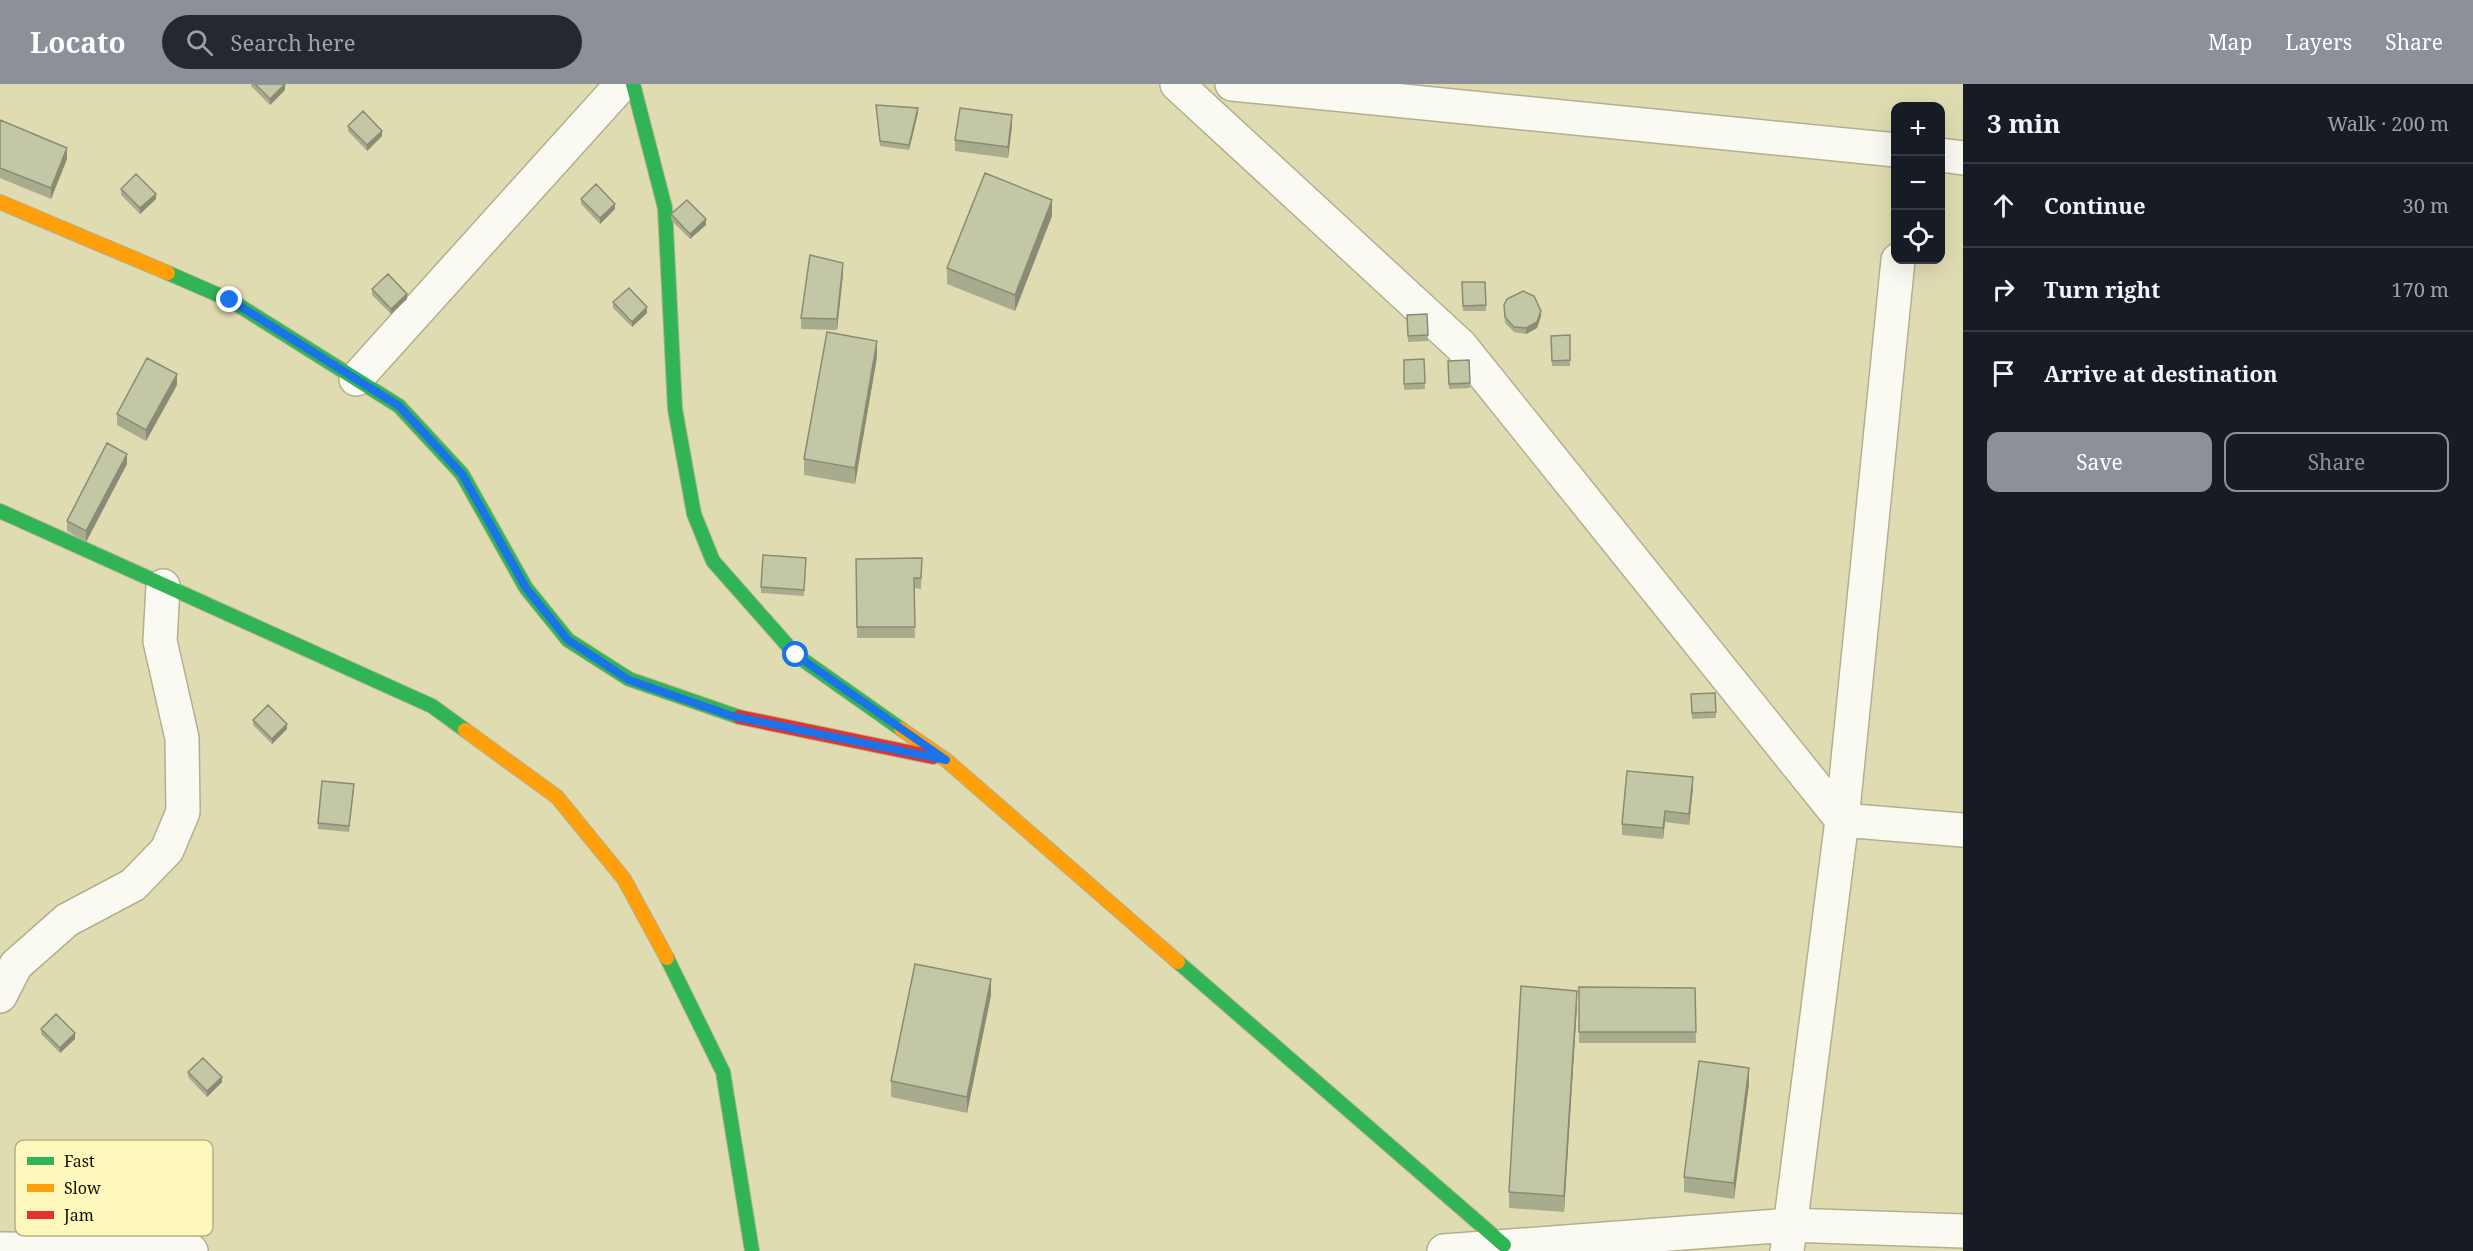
<!DOCTYPE html>
<html lang="en">
<head>
<meta charset="utf-8">
<style>
	:root { --surface:#171b24; --page:#242831; --text:#f1f3f6; --muted:#9ea1a6; --line:#363941; --accent:#8c9099 }
	body { margin:0; font-family:"Noto Serif",serif; background:var(--page); color:var(--text) }
	.controls { position:absolute; right:18px; top:18px; display:grid; overflow:hidden; border-radius:12px; box-shadow:0 6px 24px #0002 }
	.controls button { width:54px; height:54px; display:grid; place-items:center; padding:0; border:0; border-bottom:2px solid var(--line); background:var(--surface); color:var(--text); font:30px sans-serif }
	.stop { position:absolute; width:18px; height:18px; margin:-14px; border:4px solid #1a73e8; border-radius:50%; background:#fff }
	.stop.end { background:#1a73e8; border-color:#fff; box-shadow:0 2px 6px #0008 }
	.list { margin:0; padding:0; list-style:none }
	h2 { display:flex; justify-content:space-between; align-items:center; height:78px; margin:0; padding:0 24px; font-size:26px }
	h2 small { font-size:20px; font-weight:400; color:var(--muted) }
	.list li { display:grid; grid-template-columns:39px 1fr auto; gap:18px; align-items:center; box-sizing:border-box; height:84px; padding:0 24px; border-top:2px solid var(--line) }
	.list b { display:block; font-size:22px; white-space:nowrap }
	.list em { font-size:20px; font-style:normal; color:var(--muted) }
	.actions { display:flex; gap:12px; padding:18px 24px }
	.actions a { flex:1; padding:14px 0; border:2px solid var(--accent); border-radius:12px; text-align:center; font-size:21px; color:var(--accent) }
	.actions .main { background:var(--accent); color:#fff }
	.icon { flex:none; width:33px; height:33px; fill:none; stroke:currentColor; stroke-width:2; stroke-linecap:round; stroke-linejoin:round }
	.map { position:relative; flex:none; width:1963px; height:1167px; overflow:hidden }
	header { display:flex; align-items:center; gap:36px; box-sizing:border-box; height:84px; padding:0 30px; background:var(--accent); color:#fff }
	header strong { font-size:28px }
	nav { display:flex; gap:33px; margin-inline-start:auto; font-size:21px }
	.search { width:420px; height:54px; background:var(--page); display:flex; align-items:center; gap:15px; box-sizing:border-box; padding:0 21px; border-radius:33px; color:var(--muted); font-size:22px }
	main { display:flex }
	aside { flex:1; background:var(--surface) }
	.map>svg:first-child { display:block }
</style>
</head>
<body>
<header>
<strong>Locato</strong>
<div class="search"><svg class="icon" aria-label="search" viewBox="0 0 24 24"><circle cx="10" cy="10" r="6"/><path d="M15 15l6 6"/></svg>Search here</div>
<nav><a>Map</a><a>Layers</a><a>Share</a></nav>
</header>
<main>
<div class="map">
<svg width="1963" height="1167" viewBox="0 0 1963 1167">
	<rect width="100%" height="100%" fill="#e0dcb2"/>
	<g fill="none" stroke-linecap="round" stroke-linejoin="round">
		<defs>
			<path id="street" d="M1177 0 1461 262 1842 736 1963 746
				M1232 0 1896 66
				M1940 71 1963 74
				M356 295 622 0
				M0 912 16 881 67 836 133 801 167 766 183 728 182 654 160 557 163 502
				M0 1165 191 1167
				M1444 1167 1789 1141 1963 1147
				M1787 1167 1842 736 1898 176"/>
			<path id="fast" d="M633 0 665 124 675 325 694 430 713 477 796 571 901 645
				M168 189 230 216 399 322 462 390 526 504 568 556 629 595 739 633
				M0 427 432 622 465 646
				M667 874 723 988 752 1167
				M1178 878 1504 1161"/>
			<path id="slow" d="M0 118 168 189
				M901 645 946 676 1178 878
				M465 646 557 713 624 795 667 874"/>
			<path id="jam" d="M739 633 933 673"/>
		</defs>
		<use href="#street" stroke="#b2af8e" stroke-width="36"/>
		<use href="#fast" stroke="#b2af8e" stroke-width="16"/>
		<use href="#slow" stroke="#b2af8e" stroke-width="16"/>
		<use href="#jam" stroke="#b2af8e" stroke-width="16"/>
		<use href="#street" stroke="#fafaf3" stroke-width="33"/>
		<use href="#fast" stroke="#30b455" stroke-width="14"/>
		<use href="#slow" stroke="#ff9f0a" stroke-width="14"/>
		<use href="#jam" stroke="#e5322d" stroke-width="14"/>
	</g>
	<path fill="#a9ab8f" d="M251 0H285V6L270 21 251 2Z
		M876 21 918 29 909 66 880 62Z
		M0 36 67 75 51 115 0 94Z
		M348 42 382 52 367 67 348 47Z
		M1012 42 1008 74 955 67V56Z
		M121 105 156 115 140 130 121 111Z
		M581 115 615 125 600 140 581 120Z
		M671 130 706 141 690 155 671 136Z
		M1052 132 1015 227 947 200V184Z
		M843 190 837 246 801 245V234Z
		M1462 198H1485L1486 227H1463Z
		M372 205 407 215 391 230 372 211Z
		M613 218 647 229 632 243 613 224Z
		M1504 221 1541 232 1537 244 1526 250 1514 248 1505 239Z
		M1427 230 1428 257 1408 258 1407 231Z
		M1570 251V282H1552L1551 252Z
		M877 273 855 400 804 391V375Z
		M1424 275 1425 305 1404 306V276Z
		M1469 276 1470 304 1449 305 1448 277Z
		M177 301 146 357 117 341V330Z
		M127 380 86 458 67 447V437Z
		M806 474 804 512 761 509V503Z
		M922 474 921 505 914 504 915 554H857L856 475Z
		M1715 609 1716 634 1692 635 1691 610Z
		M253 636 287 645 272 660 253 641Z
		M1693 704 1689 741 1665 738 1663 755 1622 751V740Z
		M354 706 349 748 318 745V739Z
		M1579 903 1695 904 1696 959H1579Z
		M991 911 967 1029 891 1013V997Z
		M1577 922 1564 1128 1509 1124V1108Z
		M41 945 75 955 60 969 41 950Z
		M188 988 222 998 207 1013 188 993Z
		M1749 1000 1734 1115 1684 1108V1093Z"/>
	<path fill="#898b74" d="M285 0V6L270 21V15Z
		M918 24V29L909 66V61Z
		M1012 31V42L1008 74V63Z
		M382 47V52L367 67V61Z
		M67 64V75L51 115V104Z
		M156 110V115L140 130V124Z
		M1052 116V132L1015 227V211Z
		M615 120V125L600 140V134Z
		M706 135V141L690 155V150Z
		M843 179V190L837 246V235Z
		M407 210V215L391 230V225Z
		M647 223V229L632 243V238Z
		M1541 227V232L1537 244 1526 250V244Z
		M877 257V273L855 400V384Z
		M177 290V301L146 357V346Z
		M127 370V380L86 458V447Z
		M287 640V645L272 660V655Z
		M1693 693V704L1689 741V730Z
		M1665 727V738L1663 755V744Z
		M991 895V911L967 1029V1013Z
		M1577 907V922L1564 1128V1112Z
		M75 949V955L60 969V964Z
		M1749 984V1000L1734 1115V1099Z
		M222 993V998L207 1013V1007Z"/>
	<path fill="#c4c7a6" stroke="#898b74" stroke-width="1.5" d="M255 0H285L270 15Z
		M876 21 918 24 909 61 880 57Z
		M960 24 1012 31 1008 63 955 56Z
		M363 27 382 47 367 61 348 42Z
		M0 36 67 64 51 104 0 84Z
		M985 89 1052 116 1015 211 947 184Z
		M136 90 156 110 140 124 121 105Z
		M596 100 615 120 600 134 581 115Z
		M687 116 706 135 690 150 671 130Z
		M810 171 843 179 837 235 801 234Z
		M388 190 407 210 391 225 372 205Z
		M1462 198H1485L1486 221 1463 222Z
		M629 204 647 223 632 238 613 218Z
		M1523 207 1534 212 1541 227 1537 238 1526 244 1514 243 1505 233 1504 221 1507 215Z
		M1427 230 1428 251 1408 252 1407 231Z
		M827 248 877 257 855 384 804 375Z
		M1570 251V276L1552 277 1551 252Z
		M147 274 177 290 146 346 117 330Z
		M1424 275 1425 299 1404 300V276Z
		M1469 276 1470 299 1449 300 1448 277Z
		M107 359 127 370 86 447 67 437Z
		M763 471 806 474 804 506 761 503Z
		M922 474 921 494H914L915 543H857L856 475Z
		M1715 609 1716 628 1692 629 1691 610Z
		M268 621 287 640 272 655 253 636Z
		M1627 687 1693 693 1689 730 1665 727 1663 744 1622 740Z
		M322 697 354 700 349 742 318 739Z
		M915 880 991 895 967 1013 891 997Z
		M1521 902 1577 907 1564 1112 1509 1108Z
		M1579 903 1695 904 1696 948H1579Z
		M56 930 75 949 60 964 41 945Z
		M203 974 222 993 207 1007 188 988Z
		M1699 977 1749 984 1734 1099 1684 1093Z"/>
	<g fill="none" stroke-linecap="round" stroke-linejoin="round">
		<path stroke="#1a73e8" stroke-width="8" d="M230 216 399 322 462 390 526 504 568 556 629 596 732 632 946 676 796 571"/>
	</g>
	<rect x="15" y="1056" width="198" height="96" rx="9" fill="#fef8bc" stroke="#b6b184" stroke-width="1.5"/>
	<rect x="27" y="1073" width="27" height="8" fill="#30b455"/>
	<rect x="27" y="1100" width="27" height="8" fill="#ff9f0a"/>
	<rect x="27" y="1127" width="27" height="8" fill="#e5322d"/>
	<g font-size="16" fill="#0f0c00">
		<text x="64" y="1083">Fast</text>
		<text x="64" y="1110">Slow</text>
		<text x="64" y="1137">Jam</text>
	</g>
</svg>
<div class="controls">
<button>+</button>
<button>−</button>
<button><svg class="icon" aria-label="locate" viewBox="0 0 24 24"><circle cx="12" cy="12" r="6"/><path d="M12 2v4M12 18v4M2 12h4M18 12h4"/></svg></button>
</div>
<div class="stop" style="left:796px;top:571px"></div>
<div class="stop end" style="left:230px;top:216px"></div>
</div>
<aside>
<h2>3 min<small>Walk · 200 m</small></h2>
<ul class="list">
<li><svg class="icon" aria-label="ahead" viewBox="0 0 24 24"><path d="M12 20V5M6 11l6-6 6 6"/></svg><div><b>Continue</b></div><em>30 m</em></li>
<li><svg class="icon" aria-label="right" viewBox="0 0 24 24"><path d="M7 20v-9h11M14 6l5 5-5 5"/></svg><div><b>Turn right</b></div><em>170 m</em></li>
<li><svg class="icon" aria-label="arrive" viewBox="0 0 24 24"><path d="M6 21V4h12l-3 4 3 4H6"/></svg><div><b>Arrive at destination</b></div></li>
</ul>
<div class="actions"><a class="main">Save</a><a>Share</a></div>
</aside>
</main>
</body>
</html>
